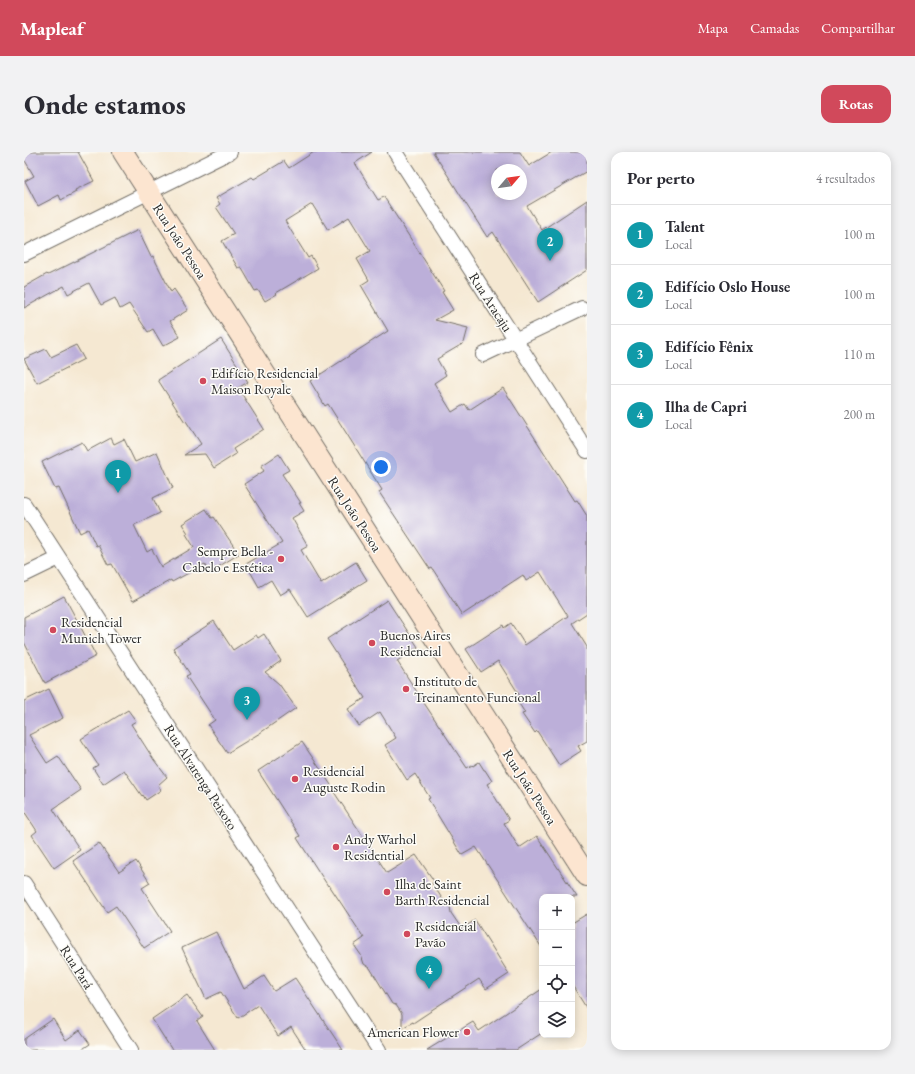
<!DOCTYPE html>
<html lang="pt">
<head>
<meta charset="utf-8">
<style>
	:root { --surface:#fff; --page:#f2f2f3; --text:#2b2b33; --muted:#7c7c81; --line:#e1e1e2; --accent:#d1495b }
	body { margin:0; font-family:"EB Garamond",serif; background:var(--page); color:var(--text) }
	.controls { position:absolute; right:12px; bottom:12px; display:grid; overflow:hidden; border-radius:8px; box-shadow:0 2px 10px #0003 }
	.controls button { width:36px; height:36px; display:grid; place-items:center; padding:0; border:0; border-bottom:1px solid var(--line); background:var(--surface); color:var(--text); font:20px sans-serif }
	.compass { position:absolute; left:467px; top:12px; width:36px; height:36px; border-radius:50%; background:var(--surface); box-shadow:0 2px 10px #0003; rotate:61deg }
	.you { position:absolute; left:357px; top:315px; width:14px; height:14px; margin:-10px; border:3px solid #fff; border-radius:50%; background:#1a73e8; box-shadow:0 0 0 6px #1a73e833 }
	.badge { display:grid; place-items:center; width:26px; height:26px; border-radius:50%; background:var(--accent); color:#fff; font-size:13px; font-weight:700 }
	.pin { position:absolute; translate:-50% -33px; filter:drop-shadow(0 1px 2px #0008) }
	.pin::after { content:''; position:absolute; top:21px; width:14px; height:12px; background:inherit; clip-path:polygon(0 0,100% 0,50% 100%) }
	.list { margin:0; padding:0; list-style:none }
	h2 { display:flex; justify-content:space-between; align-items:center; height:52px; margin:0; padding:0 16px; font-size:17px }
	h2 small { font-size:13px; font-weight:400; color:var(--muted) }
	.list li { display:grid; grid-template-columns:26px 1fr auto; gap:12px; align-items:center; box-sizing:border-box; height:60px; padding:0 16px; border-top:1px solid var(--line) }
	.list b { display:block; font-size:15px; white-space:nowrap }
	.list p { margin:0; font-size:13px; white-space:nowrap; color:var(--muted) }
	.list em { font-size:13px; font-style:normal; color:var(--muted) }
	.icon { flex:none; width:22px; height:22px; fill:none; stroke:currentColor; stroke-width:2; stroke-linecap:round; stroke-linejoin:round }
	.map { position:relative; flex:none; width:563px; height:898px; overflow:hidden; border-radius:12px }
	header { display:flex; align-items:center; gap:24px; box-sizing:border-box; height:56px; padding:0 20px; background:var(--accent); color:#fff }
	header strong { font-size:19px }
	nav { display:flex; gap:22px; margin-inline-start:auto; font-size:14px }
	.intro { display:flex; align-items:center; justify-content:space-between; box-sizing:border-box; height:96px; padding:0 24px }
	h1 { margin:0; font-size:28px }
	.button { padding:10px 18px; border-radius:12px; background:var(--accent); color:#fff; font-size:14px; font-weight:700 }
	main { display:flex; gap:24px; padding:0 24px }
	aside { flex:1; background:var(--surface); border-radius:12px; box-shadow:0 2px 10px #0003 }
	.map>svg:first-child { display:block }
</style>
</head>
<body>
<header>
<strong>Mapleaf</strong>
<nav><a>Mapa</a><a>Camadas</a><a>Compartilhar</a></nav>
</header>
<div class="intro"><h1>Onde estamos</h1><a class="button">Rotas</a></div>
<main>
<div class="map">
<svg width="563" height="898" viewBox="0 0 563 898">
	<rect width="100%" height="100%" fill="#fdfcf7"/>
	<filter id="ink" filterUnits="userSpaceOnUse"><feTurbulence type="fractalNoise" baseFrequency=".025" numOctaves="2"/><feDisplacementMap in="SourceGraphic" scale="8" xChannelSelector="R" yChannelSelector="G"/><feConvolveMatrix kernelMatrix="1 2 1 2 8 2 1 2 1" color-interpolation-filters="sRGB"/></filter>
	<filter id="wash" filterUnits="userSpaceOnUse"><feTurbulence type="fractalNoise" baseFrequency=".012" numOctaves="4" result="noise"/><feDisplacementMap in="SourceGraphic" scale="16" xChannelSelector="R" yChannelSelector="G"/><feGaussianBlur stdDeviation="0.9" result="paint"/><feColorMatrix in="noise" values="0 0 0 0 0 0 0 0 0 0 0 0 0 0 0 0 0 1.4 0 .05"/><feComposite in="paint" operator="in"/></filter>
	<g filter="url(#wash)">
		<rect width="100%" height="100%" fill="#f5e8d2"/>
		<g id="blocks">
			<path fill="#bcafd9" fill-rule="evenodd" d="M0 0H54L70 29 51 38 52 40 37 48 35 43 14 54 1 29 10 24 0 7Z
				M290 0H348L331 11 354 48 360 45 420 139 418 140 429 158 411 168 444 176 440 191 413 207 422 223 410 231 428 260 441 252 445 258 479 236 551 349 553 348 563 364V461L548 471 563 495V589L554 594 557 599 535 613 513 579 511 581 498 562 501 561 492 547 496 544 474 509 457 520 442 497 479 473 480 476 487 471 501 493 544 464 516 420 502 429 499 423 438 463 408 416 406 417 355 340 358 338 304 252 301 254 286 229 364 179 337 133 345 128 333 107 346 99 325 65 304 78 288 52 261 69 284 106 287 104 294 116 252 141 253 142 241 149 234 138 231 139 217 115 214 116 198 89 210 82 192 55 196 52 192 46 228 25 230 27 260 9 265 16Z
				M409 0H496L505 14 528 0H563V19L503 54 518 78 563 48V118L514 150 469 80 463 85ZM473 18H497V42H473Z
				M114 78 127 105 129 104 147 140 150 137 164 158 146 169 156 185 139 194 129 177 124 180 105 152 96 157 91 146 77 153 65 131 44 142 40 134 0 156V135L23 122 24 123Z
				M197 187 224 230 214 236 240 277 209 297 212 302 190 316 181 302 160 303 177 292 162 269 161 270 134 228Z
				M52 193 60 207 13 231 0 207 22 197 27 205Z
				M87 286 90 292 100 287 111 310 133 300 149 336 129 346 136 361 110 373 123 400 128 397 137 415 170 395 162 382 164 381 158 372 182 357 188 366 190 365 215 402 186 420 181 412 148 430 147 428 109 449 88 412 84 413 74 393 72 394 64 377 56 381 35 336 31 337 18 310 58 290 63 299Z
				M255 302 265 318 258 322 277 351H275L280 359 268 366 284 394 277 398 297 432 332 410 343 428 284 465 266 437 256 443 247 428 235 435 222 412 258 391 220 332 240 319 237 314Z
				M40 444 72 504 21 531 0 490V465Z
				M363 448 394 495 373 509 402 554 443 616 448 613 449 614 455 610 460 618H461L468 629 463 632 485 668 480 671 495 696 513 684 553 745H518V796L452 695 438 703 404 647 406 646 391 622 383 628 361 593 372 586 356 560 335 574 324 557 341 546 303 487Z
				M190 469 209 498 232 483 234 486 240 482 257 509 241 520 255 532 272 556 236 581 203 601 184 573 191 568 162 524 166 522 149 496Z
				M25 537 39 566 5 583 23 611 34 604 57 638 29 657 56 698 30 716 8 683 13 679 0 659V549Z
				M104 558 112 569 107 572 130 608 143 625 134 633 137 638 122 648 119 643 118 644 100 618 79 632 69 616 74 613 57 587Z
				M278 590 309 636 308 637 363 721 392 703 410 729 408 731 419 748 426 755 427 761 438 777 451 768 485 822 462 837 455 827 406 859H407L389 871V870L378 876V862L372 853 368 852 346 816 340 812 337 803 330 793 340 786 305 733 304 734 273 686 276 684 234 619Z
				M75 691 95 720 112 709 126 731 118 736 146 779 120 796 92 754 83 760 49 709Z
				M563 762V857L548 833V771Z
				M192 780 220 837 240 824 250 839 271 826 319 898H282L267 875 254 884 234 853 214 866 197 840 182 847 158 796Z
				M518 837V881L492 898H403L449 870 455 879Z
				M163 843 179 865 173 869 191 898H148L128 867Z
				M29 867 42 888 56 878 66 892 57 898H0V887Z"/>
		</g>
	</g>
	<g filter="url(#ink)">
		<use href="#blocks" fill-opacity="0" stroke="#726d65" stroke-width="1"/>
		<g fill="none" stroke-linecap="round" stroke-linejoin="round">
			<defs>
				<path id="street" d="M371 0 563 299
					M0 102 206 0
					M459 203 558 156
					M0 352 355 898
					M0 423 35 406
					M0 731 107 898"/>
				<path id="secondary" d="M99 0 563 724"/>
			</defs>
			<use href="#street" stroke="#726d65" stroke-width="16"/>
			<use href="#secondary" stroke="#726d65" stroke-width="22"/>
			<use href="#street" stroke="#fff" stroke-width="14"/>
			<use href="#secondary" stroke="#fce5d0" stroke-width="20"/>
		</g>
	</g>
	<g fill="#d1495b" stroke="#fdfcf7" stroke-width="1.5">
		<circle cx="179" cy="229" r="4"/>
		<circle cx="257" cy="407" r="4"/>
		<circle cx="29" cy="478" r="4"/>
		<circle cx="348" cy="491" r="4"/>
		<circle cx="382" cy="537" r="4"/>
		<circle cx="271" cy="627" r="4"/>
		<circle cx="312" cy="695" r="4"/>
		<circle cx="363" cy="740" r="4"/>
		<circle cx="383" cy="782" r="4"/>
		<circle cx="443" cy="880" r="4"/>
	</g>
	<g text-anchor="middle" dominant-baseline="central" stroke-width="3" stroke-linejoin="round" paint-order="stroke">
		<g font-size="14" fill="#2b2b2b" stroke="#fdfcf7">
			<text transform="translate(156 89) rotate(57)">Rua João Pessoa</text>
			<text transform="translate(467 150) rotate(57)">Rua Aracaju</text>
			<text transform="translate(331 362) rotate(57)">Rua João Pessoa</text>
			<text transform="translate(177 625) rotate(57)">Rua Alvarenga Peixoto</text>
			<text transform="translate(506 635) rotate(57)">Rua João Pessoa</text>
			<text transform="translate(53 815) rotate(57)">Rua Pará</text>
		</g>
		<g font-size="14" fill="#2b2b2b" stroke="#fdfcf7" text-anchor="start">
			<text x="187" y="221">Edifício Residencial<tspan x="187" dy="16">Maison Royale</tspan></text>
			<text x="249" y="399" text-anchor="end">Sempre Bella -<tspan x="249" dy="16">Cabelo e Estética</tspan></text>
			<text x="37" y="470">Residencial<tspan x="37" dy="16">Munich Tower</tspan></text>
			<text x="356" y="483">Buenos Aires<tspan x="356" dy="16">Residencial</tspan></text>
			<text x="390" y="529">Instituto de<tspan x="390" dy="16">Treinamento Funcional</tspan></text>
			<text x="279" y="619">Residencial<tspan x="279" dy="16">Auguste Rodin</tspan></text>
			<text x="320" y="687">Andy Warhol<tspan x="320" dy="16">Residential</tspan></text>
			<text x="371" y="732">Ilha de Saint<tspan x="371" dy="16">Barth Residencial</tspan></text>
			<text x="391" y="774">Residencial<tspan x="391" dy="16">Pavão</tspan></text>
			<text x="435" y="880" text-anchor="end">American Flower</text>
		</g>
	</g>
</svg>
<div class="controls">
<button>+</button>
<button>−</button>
<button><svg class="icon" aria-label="locate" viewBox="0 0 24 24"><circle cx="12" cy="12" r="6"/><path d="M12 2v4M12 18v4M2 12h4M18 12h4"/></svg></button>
<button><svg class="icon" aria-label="layers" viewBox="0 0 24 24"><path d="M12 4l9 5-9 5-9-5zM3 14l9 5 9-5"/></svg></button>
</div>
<svg class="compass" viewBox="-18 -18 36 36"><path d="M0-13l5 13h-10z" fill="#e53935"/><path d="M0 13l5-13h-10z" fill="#7c7c81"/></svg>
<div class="you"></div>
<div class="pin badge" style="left:94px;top:341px;background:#0f9aa8">1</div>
<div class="pin badge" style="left:526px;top:109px;background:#0f9aa8">2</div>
<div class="pin badge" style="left:223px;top:568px;background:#0f9aa8">3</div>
<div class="pin badge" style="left:405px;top:837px;background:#0f9aa8">4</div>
</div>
<aside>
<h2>Por perto<small>4 resultados</small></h2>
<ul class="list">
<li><span class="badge" style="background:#0f9aa8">1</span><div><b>Talent</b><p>Local</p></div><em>100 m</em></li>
<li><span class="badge" style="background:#0f9aa8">2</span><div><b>Edifício Oslo House</b><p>Local</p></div><em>100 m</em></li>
<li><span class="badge" style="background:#0f9aa8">3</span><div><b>Edifício Fênix</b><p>Local</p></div><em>110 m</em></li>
<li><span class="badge" style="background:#0f9aa8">4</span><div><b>Ilha de Capri</b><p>Local</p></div><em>200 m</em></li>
</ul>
</aside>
</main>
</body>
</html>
